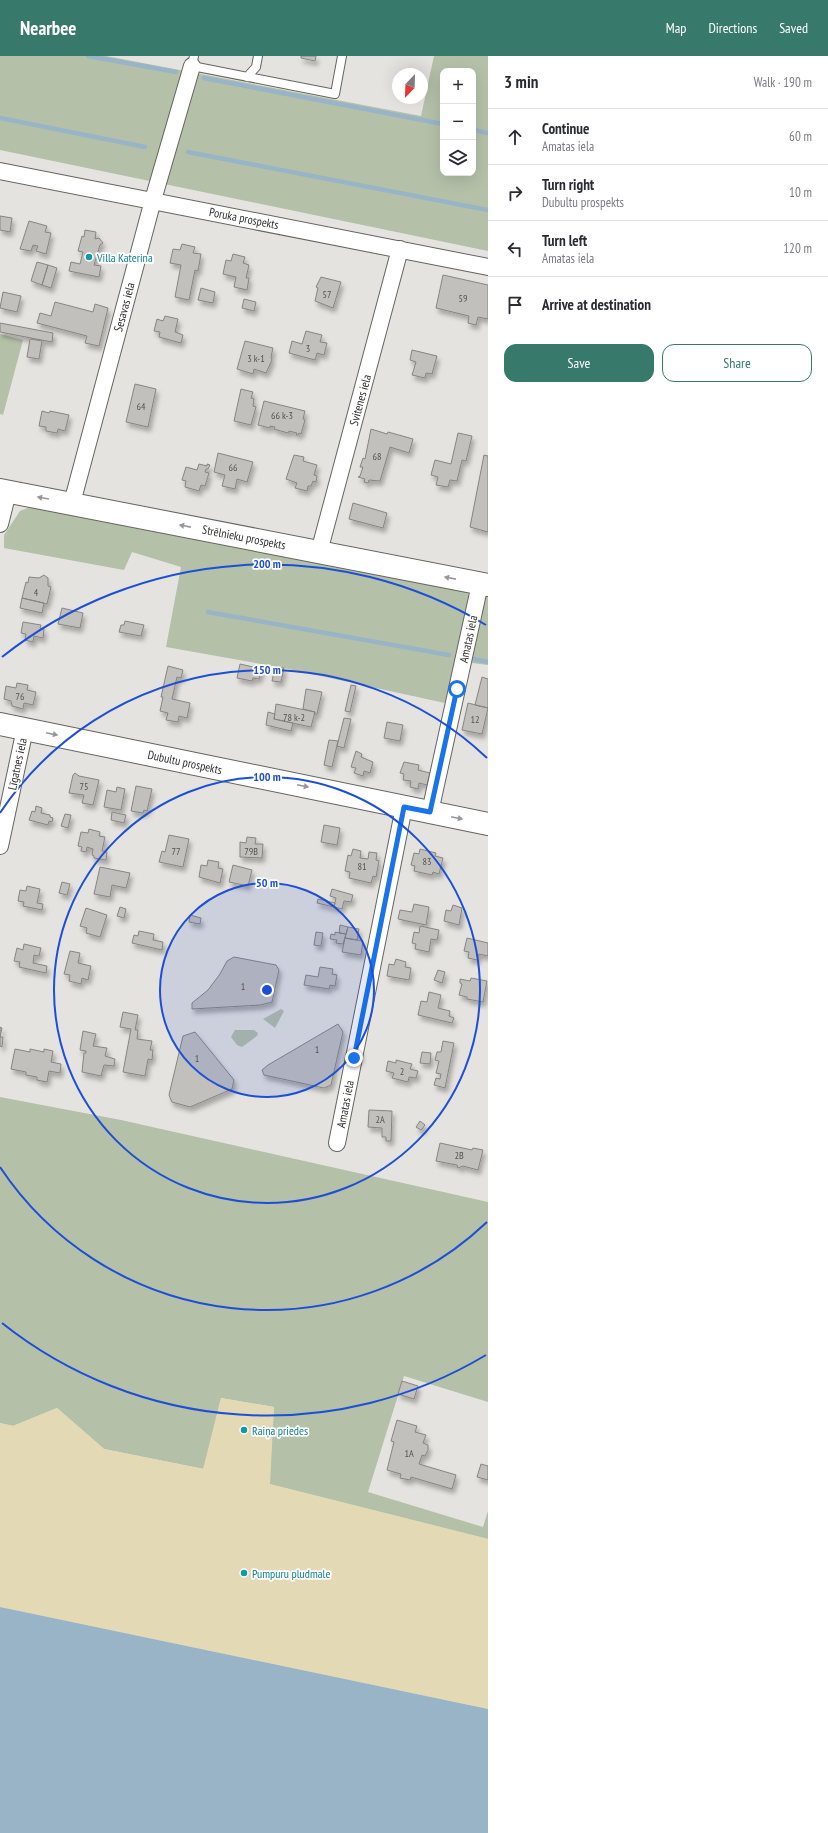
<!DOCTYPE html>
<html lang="en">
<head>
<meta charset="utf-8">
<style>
	:root { --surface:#fff; --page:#f7f7f7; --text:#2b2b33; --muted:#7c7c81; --line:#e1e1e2; --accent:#377a6c }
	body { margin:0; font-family:"PT Sans Narrow",sans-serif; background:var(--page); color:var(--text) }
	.controls { position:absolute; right:12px; top:12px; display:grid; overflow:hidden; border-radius:8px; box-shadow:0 4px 16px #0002 }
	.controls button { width:36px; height:36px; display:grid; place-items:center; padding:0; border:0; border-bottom:1px solid var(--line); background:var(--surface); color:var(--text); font:20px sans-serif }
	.compass { position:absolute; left:392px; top:12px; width:36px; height:36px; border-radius:50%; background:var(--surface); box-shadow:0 4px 16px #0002; rotate:203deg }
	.stop { position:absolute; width:12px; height:12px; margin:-9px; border:3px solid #1a73e8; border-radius:50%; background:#fff }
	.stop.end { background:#1a73e8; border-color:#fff; box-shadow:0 1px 4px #0008 }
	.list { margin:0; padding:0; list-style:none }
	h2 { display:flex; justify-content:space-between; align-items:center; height:52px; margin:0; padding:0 16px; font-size:17px }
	h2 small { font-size:13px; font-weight:400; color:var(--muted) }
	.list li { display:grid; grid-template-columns:26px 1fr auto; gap:12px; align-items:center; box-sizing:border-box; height:56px; padding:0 16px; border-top:1px solid var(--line) }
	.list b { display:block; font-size:15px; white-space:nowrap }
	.list p { margin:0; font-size:13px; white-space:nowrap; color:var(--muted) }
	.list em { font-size:13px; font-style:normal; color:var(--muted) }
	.actions { display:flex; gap:8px; padding:12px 16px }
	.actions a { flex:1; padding:9px 0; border:1px solid var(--accent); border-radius:12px; text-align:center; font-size:14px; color:var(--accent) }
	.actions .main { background:var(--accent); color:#fff }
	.icon { flex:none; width:22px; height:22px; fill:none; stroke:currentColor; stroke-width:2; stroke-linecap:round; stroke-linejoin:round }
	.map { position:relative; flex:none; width:488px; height:1777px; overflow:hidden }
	header { display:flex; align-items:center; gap:24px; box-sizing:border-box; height:56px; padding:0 20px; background:var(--accent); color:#fff }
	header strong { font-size:19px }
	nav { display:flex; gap:22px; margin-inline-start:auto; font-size:14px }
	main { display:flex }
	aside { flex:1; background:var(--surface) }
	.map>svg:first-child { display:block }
</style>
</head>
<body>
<header>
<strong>Nearbee</strong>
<nav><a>Map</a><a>Directions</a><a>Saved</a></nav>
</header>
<main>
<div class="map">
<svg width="488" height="1777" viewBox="0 0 488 1777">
	<defs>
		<filter id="shadow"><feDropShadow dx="2.5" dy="4.5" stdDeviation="2" flood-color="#0004"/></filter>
	</defs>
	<rect width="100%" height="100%" fill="#e4e3df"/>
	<path fill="#b4c0a8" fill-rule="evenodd" d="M0 0H106L421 60 434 0H488V195L0 94ZM443 15H473V117H443Z
		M0 278 23 284 3 359 0 358Z
		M38 448 467 534C474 552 451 624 445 647L284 612 166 591 181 511 132 496 124 514 4 492V479L20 455Z
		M488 540V609L472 607 469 603 483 544Z
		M281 953 284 955 275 972 263 963Z
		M235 974H254L258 977 257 980 242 991 237 989 231 981Z
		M0 1041 121 1064 488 1146V1346L404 1320 368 1436 483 1471 488 1455V1483L269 1428 274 1351 221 1342 204 1413 104 1393 57 1352 13 1370 0 1367Z"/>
	<path fill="#e3d9b4" d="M221 1342 274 1351 270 1428 488 1483V1653L0 1551V1367L13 1370 57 1352 104 1393 203 1413Z"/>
	<path fill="#99b4c7" d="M0 1551 488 1653V1777H0Z"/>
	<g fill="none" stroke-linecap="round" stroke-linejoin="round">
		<path stroke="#99b4c7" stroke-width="4.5" d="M88 0 176 16
			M204 22 443 68
			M0 62 145 91
			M473 74 488 77
			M188 96 488 154
			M208 556 449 599
			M474 603 488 606"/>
	</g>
	<path fill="#c2c0bc" stroke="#878582" filter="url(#shadow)" d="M301 0H316L315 5 301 2Z
		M0 160 12 162 10 176 0 174Z
		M29 165 47 170 45 176 51 177 46 198 36 195 38 190 33 189 31 195 20 193Z
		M85 174 96 176 95 183 99 182 103 187 100 189 94 209 101 210 99 221 69 215 71 206 80 208 83 196 78 195 82 180 84 181Z
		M182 188 195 191 193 197 201 198 198 215 195 214 189 244 175 241 181 209 170 207 173 193 180 194Z
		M233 198 245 201 243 207 249 209 246 222H249L247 234 234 231 236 221 223 218 226 204 231 205Z
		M37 206 48 209 42 229 31 225Z
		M48 209 57 212 51 232 42 229Z
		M443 219 488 229V263L478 261 476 269 468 267 469 260 436 252Z
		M321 221 341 226 333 252 315 245 318 232 316 231Z
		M201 232 215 236 213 247 198 244Z
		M3 236 21 240 17 256 0 252Z
		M244 243 256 246 254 255 242 252Z
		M55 246 93 256 95 248 108 252 99 290 85 287 87 280 37 267 40 257 51 260Z
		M165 260 178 263 175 276 183 279 181 287 159 281 160 276 154 275 157 263 163 265Z
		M0 267 53 277 52 286 0 276Z
		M306 275 322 279 320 286 327 287 324 299 317 297 315 304 289 297 292 285 302 288Z
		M30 283 42 285 39 303 27 301Z
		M245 285 273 292 271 301 272 304 266 317 254 313 253 318 237 313Z
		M412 294 437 300 432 318 426 317 425 322 412 319 416 306 410 304Z
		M135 328 156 333 148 371 126 366Z
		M241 333 253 336 251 342 254 343 253 350 256 351 251 369 234 365Z
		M264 345 305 355 303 363 305 364 301 378 299 377 298 379H296L297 377 289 375 288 377 274 373 275 371 270 370V372L258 369Z
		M42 355 49 357 50 355 69 359 65 375 58 373 57 377 46 375V371L39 370Z
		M371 373 387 378 388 376 413 383 409 397 390 391 380 425 369 424 368 427 364 426 365 423 358 421 360 420 363 411H360L363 402 365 403Z
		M458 377 472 380 466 405 462 404 457 425 450 424 448 431 436 429 438 421 431 419 435 404 451 408Z
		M218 397 253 406 247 426 237 423 235 433 222 430 225 419 214 416Z
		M294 399 304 401 303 405 317 409 314 419 317 420 316 426 313 425 311 430H308L307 435 295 432 297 427 286 423Z
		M484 399 488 400V476L470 471Z
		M199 408 207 410V408L210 409 208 413H206L205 416 209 417 205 430 201 429 199 435 185 431 186 425 182 424 186 411 197 414Z
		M353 447 387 457 383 472 349 463Z
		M44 519 48 522V530L51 531 47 548 22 542 26 526 28 527 29 521 39 522Z
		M22 542 44 547 42 557 20 552Z
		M62 552 83 557 80 572 58 568Z
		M125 565 144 569 141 580 119 576 121 569H124Z
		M23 566 41 569 40 572 44 573 43 582 34 580 33 586 25 584 26 578 21 577Z
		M240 608 262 613 259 623 253 622 252 625 237 622Z
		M168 610 183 614 181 622 177 621 172 643 190 647 187 662 179 660 178 666 166 664 168 657 160 655 163 641H161Z
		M275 611 284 612 281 626 272 625Z
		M482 621 488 623V652L475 649Z
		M17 627 28 629 27 634 36 636 33 649 24 647 23 653 12 650 11 645 4 643 6 630 16 632Z
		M351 629 356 630 350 656 345 655Z
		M306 633 322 636 317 658H314L315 656 303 653Z
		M468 647 488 652 482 678 462 674Z
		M276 648 315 656 311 671 274 663Z
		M268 656 275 658 274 663 293 667 291 675 266 669Z
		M344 662 351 663 344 692 337 690Z
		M387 666 403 669 400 685 384 682Z
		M329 684 338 685 332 711 324 709Z
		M356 695 362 698 361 701 373 706 370 717 364 715 363 720 354 717 356 712 351 711Z
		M404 706 419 709 418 714 430 717 427 729 419 727 418 733 410 731 411 725 403 724 404 718 400 717Z
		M75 717 79 720 99 724 93 749 82 747 84 739 69 737 73 719Z
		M136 730 152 733 147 755 144 754 143 757 131 755Z
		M117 731 125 733 121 754 104 751 107 734 116 736Z
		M36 750 42 752 41 757 50 759V761L53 762 52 766 49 765 48 769 29 764 32 755 35 756Z
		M112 756 126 759 124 767 111 764Z
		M65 758 71 759 68 772 61 770Z
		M324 769 340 772 337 789 321 786Z
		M89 773 100 776 99 780 105 781 102 795 107 796 106 804 94 802V800L92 799 93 793 87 791 86 796 81 795 82 791 78 790 81 776 88 777Z
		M169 779 189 783 183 811 159 806 162 795 165 796Z
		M247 781 256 782 255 788H263L262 802 240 801V786L246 787Z
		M353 793 361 795 360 802 368 803 369 796 377 797 376 804 379 805 376 821 373 820 371 827 349 822 350 816 345 815 348 799 351 800Z
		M420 793 436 797 435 800 443 802 439 818 433 816 432 819 414 815 415 810 411 809 414 797 419 798Z
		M208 804 219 806 218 812 223 813 220 827 199 821 201 809 207 810Z
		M233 809 252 814 248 830 229 826Z
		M100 811 130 817 126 832 112 829 110 841 94 838Z
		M62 826 70 828 67 839 59 837Z
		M27 830 40 833 37 847 43 848 42 854 23 850 24 846 18 845 20 834 26 835Z
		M332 833 353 839 351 846 344 845 342 853 334 851 336 842 330 840Z
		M318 843 335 847 334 851 317 847Z
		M414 848 429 851 426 869 398 863 400 854 412 856Z
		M453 849 462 852 459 869 444 865 446 854 451 855Z
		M120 851 126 853 124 862 117 860Z
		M86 852 107 859 100 881 86 877 87 872 80 870Z
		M190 859 201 862 200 868 189 866Z
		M340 869 348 871 346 878 339 877Z
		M420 870 439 874 437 884 431 883 429 896 415 893 416 888 412 887 414 876 419 877Z
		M348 871 359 873 357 884 345 882Z
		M139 875 154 878 153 884 163 886 162 894 132 887 134 879 138 880Z
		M316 876 323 877 321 890 314 889Z
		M335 876 346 878 343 888 336 887 337 884 330 883 331 878 335 879Z
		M345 882 363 885 361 899 342 896Z
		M467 882 488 887V900L479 898 477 904 468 902 469 896 464 895Z
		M24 888 41 892 39 900 34 899 33 907 47 910 46 917 19 911 20 906 14 905 17 892 23 894Z
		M70 895 80 897 78 907 91 910 88 924 82 922 81 928 69 925 70 919 64 918Z
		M234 901 276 909 279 914 272 946 260 949 192 953V947L208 934 220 918 227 905Z
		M396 903 406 906 405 911 411 912 409 924 387 920 389 908 394 909Z
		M320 911 333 913 332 918 337 919 335 930 330 929 329 933 304 929 306 919 318 921Z
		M438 914 445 916 442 927 434 924Z
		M471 922 487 925 483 946 467 943V941L459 939 462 928 460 927V923L470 925Z
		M429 936 441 939 438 952 450 955 449 960 454 962 452 967 418 959 421 945 427 946Z
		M123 956 138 959 135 974H138L137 983 152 985 150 994H153L152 1004 148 1003 145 1020 123 1016 131 973 120 971Z
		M338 968 343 976 331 1029 324 1032 264 1019 262 1014 268 1009Z
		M0 971 2 972 0 981H3L2 991 0 990Z
		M83 975 96 978 93 990 107 992 105 1000 115 1003 114 1010 104 1009 101 1020 82 1016 84 997H86V995L80 994Z
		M195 976 234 1024 232 1033 190 1051 172 1046 169 1039 183 980Z
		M443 985 454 987 445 1032 434 1029 436 1022 440 1023 441 1018 436 1017 439 1005 435 1004 437 996H441Z
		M15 993 30 996V993L44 996V993L53 995 51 1006 61 1008 60 1017 49 1015 47 1026 37 1024V1021L26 1019V1016L11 1013Z
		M422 996 431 997 430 1008 420 1007Z
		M396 1004 412 1008 410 1013 418 1015 416 1022 409 1021 408 1026 392 1022 394 1017 386 1015 388 1005 396 1007Z
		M369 1054 392 1055 391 1085H386V1081H382V1072L368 1071Z
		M420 1065 425 1069 421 1074 416 1071Z
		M440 1087 472 1094 473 1092 483 1094 478 1114 463 1110 458 1112 457 1109 436 1105Z
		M402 1325 418 1330 414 1343 398 1338Z
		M397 1364 417 1370 415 1376 426 1379 423 1387 428 1389V1394L425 1400 422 1399 419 1408 456 1419 452 1433 411 1421 410 1424 400 1422 401 1418 387 1414 394 1386 391 1385Z
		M481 1408 488 1410V1424L477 1421Z"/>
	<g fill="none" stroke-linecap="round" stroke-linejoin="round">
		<defs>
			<path id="service" d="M194 0 192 10 335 38 342 0
				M247 21 256 11 258 0"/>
			<path id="minor" d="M0 115 488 211
				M72 447 153 144 192 10
				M0 468 8 436
				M319 496 400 193
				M430 756 480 528
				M0 790 25 673
				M337 1087 404 751"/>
			<path id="primary" d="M0 434 488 529
				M0 668 488 768"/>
		</defs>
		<use href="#service" stroke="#656460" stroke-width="10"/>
		<use href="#minor" stroke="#656460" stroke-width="18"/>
		<use href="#primary" stroke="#656460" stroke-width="24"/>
		<use href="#service" stroke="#fff" stroke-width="8"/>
		<use href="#minor" stroke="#fff" stroke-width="16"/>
		<use href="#primary" stroke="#fff" stroke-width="22"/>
	</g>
	<defs><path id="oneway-solid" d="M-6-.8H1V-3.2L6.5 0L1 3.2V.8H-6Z"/></defs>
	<g fill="#989796">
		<use href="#oneway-solid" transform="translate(43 442) rotate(-170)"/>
		<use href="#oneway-solid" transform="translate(185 470) rotate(-169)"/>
		<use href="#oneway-solid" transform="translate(450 522) rotate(-169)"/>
		<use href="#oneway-solid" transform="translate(52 678) rotate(12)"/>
		<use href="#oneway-solid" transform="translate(303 730) rotate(12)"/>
		<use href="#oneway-solid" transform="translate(457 762) rotate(12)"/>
	</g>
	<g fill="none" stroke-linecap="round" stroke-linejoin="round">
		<path stroke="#1a73e8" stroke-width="5" d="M354 1002 404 751 430 756 457 633"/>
	</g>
	<circle cx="267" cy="934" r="107" fill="#1d4ed8" fill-opacity=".12"/>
	<g fill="none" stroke="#1d4ed8" stroke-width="2">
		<circle cx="267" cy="934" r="107"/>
		<circle cx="267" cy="934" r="213"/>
		<path d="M487 1166A320 320 0 0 1 0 1111M0 757A320 320 0 0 1 487 702"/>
		<path d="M486 1299A426 426 0 0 1 2 1267M2 601A426 426 0 0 1 486 569"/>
	</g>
	<g fill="#0f9aa8" stroke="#fff" stroke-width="1.5">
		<circle cx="89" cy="201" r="4"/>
		<circle cx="244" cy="1374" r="4"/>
		<circle cx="244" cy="1517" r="4"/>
	</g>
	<g text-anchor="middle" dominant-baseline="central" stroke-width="3.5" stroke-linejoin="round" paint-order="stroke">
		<g font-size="10" fill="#545352">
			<text x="327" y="238">57</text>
			<text x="463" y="242">59</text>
			<text x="308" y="292">3</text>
			<text x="256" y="302">3 k-1</text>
			<text x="141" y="350">64</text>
			<text x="282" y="359">66 k-3</text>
			<text x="377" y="400">68</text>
			<text x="233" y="411">66</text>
			<text x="36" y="536">4</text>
			<text x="20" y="640">76</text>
			<text x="294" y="661">78 k-2</text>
			<text x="475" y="663">12</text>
			<text x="84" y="730">75</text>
			<text x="176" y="795">77</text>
			<text x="251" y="795">79B</text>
			<text x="427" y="805">83</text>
			<text x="362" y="810">81</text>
			<text x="243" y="930">1</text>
			<text x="317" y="993">1</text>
			<text x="197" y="1002">1</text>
			<text x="402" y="1015">2</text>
			<text x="380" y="1063">2A</text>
			<text x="459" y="1099">2B</text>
			<text x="409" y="1397">1A</text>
		</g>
		<g font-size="12" fill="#302f2e" stroke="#fff">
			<text transform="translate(244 162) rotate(11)">Poruka prospekts</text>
			<text transform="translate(124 251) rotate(-75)">Sesavas iela</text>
			<text transform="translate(360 344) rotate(-75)">Svitenes iela</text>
			<text transform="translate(244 481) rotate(11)">Strēlnieku prospekts</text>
			<text transform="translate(468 583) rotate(-78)">Amatas iela</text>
			<text transform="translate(185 706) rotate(12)">Dubultu prospekts</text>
			<text transform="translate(17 708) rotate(-78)">Līgatnes iela</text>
			<text transform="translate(345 1048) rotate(-79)">Amatas iela</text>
		</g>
		<g font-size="12" fill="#0d838f" stroke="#fff" text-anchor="start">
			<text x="97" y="201">Villa Katerina</text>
			<text x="252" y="1374">Raiņa priedes</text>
			<text x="252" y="1517">Pumpuru pludmale</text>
		</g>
	</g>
	<circle cx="267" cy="934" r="6" fill="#1d4ed8" stroke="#fff" stroke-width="2"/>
	<g font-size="12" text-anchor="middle" font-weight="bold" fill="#1d4ed8" stroke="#fff" stroke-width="3.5" stroke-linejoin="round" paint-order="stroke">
		<text x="267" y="512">200 m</text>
		<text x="267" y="618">150 m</text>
		<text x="267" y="725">100 m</text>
		<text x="267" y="831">50 m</text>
	</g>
</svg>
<div class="controls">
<button>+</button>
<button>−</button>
<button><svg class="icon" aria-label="layers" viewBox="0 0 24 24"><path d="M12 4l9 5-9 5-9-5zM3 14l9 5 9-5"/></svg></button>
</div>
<svg class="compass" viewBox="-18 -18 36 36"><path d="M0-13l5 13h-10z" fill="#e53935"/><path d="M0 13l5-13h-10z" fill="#7c7c81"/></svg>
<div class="stop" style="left:457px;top:633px"></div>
<div class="stop end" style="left:354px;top:1002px"></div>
</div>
<aside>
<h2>3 min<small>Walk · 190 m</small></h2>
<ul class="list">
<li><svg class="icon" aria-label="ahead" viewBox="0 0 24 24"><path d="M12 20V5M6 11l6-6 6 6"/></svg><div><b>Continue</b><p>Amatas iela</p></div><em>60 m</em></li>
<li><svg class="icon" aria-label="right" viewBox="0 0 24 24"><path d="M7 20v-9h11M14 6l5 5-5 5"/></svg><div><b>Turn right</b><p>Dubultu prospekts</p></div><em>10 m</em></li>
<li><svg class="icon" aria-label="left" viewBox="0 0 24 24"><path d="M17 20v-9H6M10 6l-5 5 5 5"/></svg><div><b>Turn left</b><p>Amatas iela</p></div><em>120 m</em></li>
<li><svg class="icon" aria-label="arrive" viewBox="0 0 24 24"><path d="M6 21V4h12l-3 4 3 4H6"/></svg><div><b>Arrive at destination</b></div></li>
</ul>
<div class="actions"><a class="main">Save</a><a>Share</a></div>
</aside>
</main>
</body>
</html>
